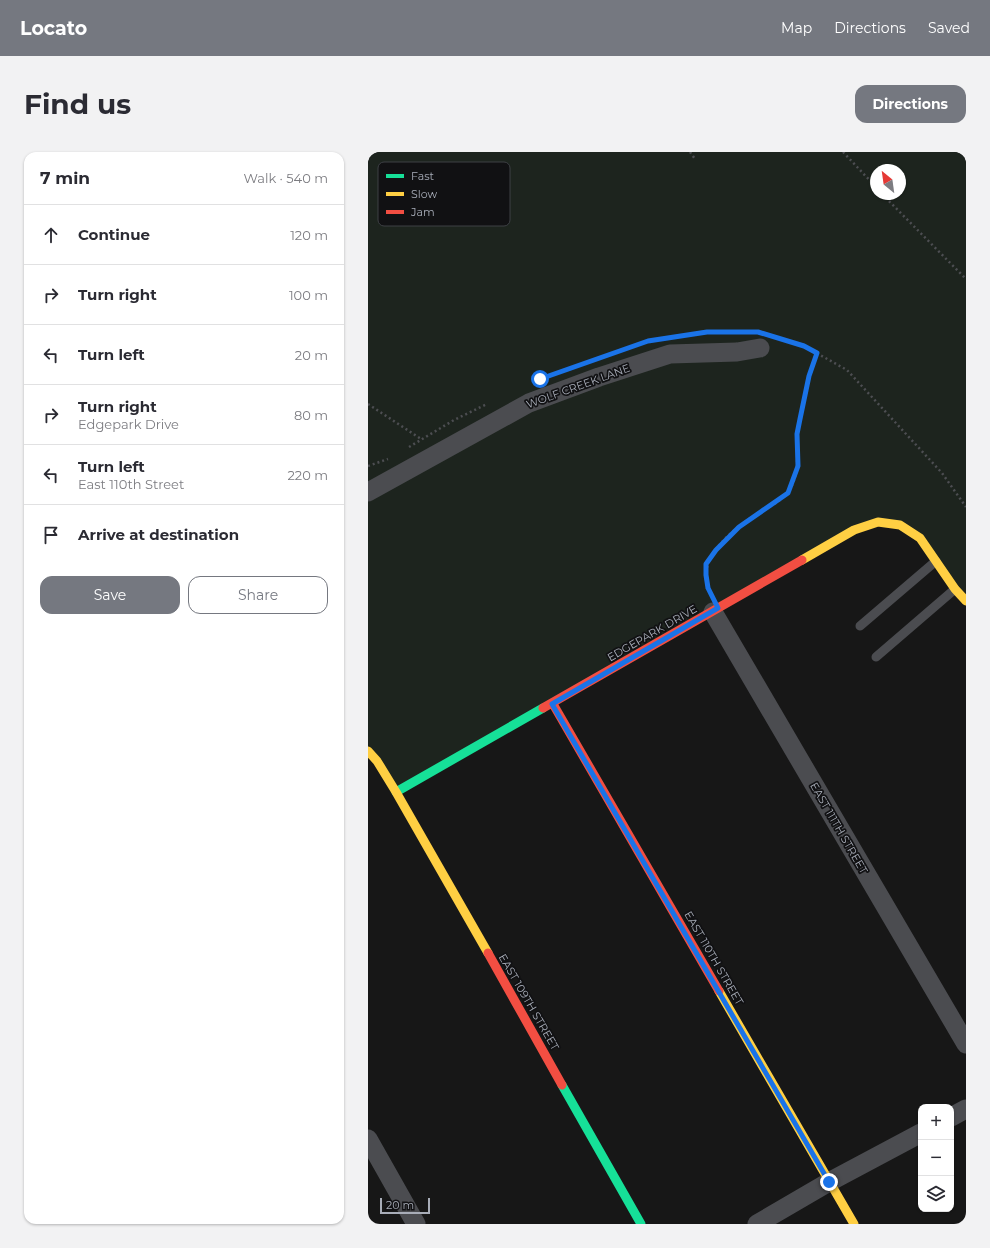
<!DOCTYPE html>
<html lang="en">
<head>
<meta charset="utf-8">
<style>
	:root { --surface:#fff; --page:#f2f2f3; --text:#2b2b33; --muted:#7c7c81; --line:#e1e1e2; --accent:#757880 }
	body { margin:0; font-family:Montserrat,sans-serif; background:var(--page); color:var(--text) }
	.controls { position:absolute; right:12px; bottom:12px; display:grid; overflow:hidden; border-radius:8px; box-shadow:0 1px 3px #0004 }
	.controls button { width:36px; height:36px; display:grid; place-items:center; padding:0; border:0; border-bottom:1px solid var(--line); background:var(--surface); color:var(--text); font:20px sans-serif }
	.compass { position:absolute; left:502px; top:12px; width:36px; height:36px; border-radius:50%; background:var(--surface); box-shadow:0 1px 3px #0004; rotate:331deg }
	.scale { position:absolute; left:12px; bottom:10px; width:50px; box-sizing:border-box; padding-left:4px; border:2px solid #a8adb8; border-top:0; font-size:11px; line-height:14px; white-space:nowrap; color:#a8adb8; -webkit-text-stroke:3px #111113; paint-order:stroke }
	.stop { position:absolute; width:12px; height:12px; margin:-9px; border:3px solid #1a73e8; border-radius:50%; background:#fff }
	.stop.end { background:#1a73e8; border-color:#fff; box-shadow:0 1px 4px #0008 }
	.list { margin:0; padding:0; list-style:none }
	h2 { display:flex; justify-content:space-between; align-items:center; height:52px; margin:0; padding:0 16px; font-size:17px }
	h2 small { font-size:13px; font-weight:400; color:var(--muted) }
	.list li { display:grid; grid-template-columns:26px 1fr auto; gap:12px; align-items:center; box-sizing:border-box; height:60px; padding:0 16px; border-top:1px solid var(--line) }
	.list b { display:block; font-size:15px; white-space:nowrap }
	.list p { margin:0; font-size:13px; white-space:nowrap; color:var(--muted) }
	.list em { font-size:13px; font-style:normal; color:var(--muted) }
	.actions { display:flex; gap:8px; padding:12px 16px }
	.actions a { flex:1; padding:9px 0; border:1px solid var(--accent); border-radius:12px; text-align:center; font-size:14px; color:var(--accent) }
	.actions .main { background:var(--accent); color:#fff }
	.icon { flex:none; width:22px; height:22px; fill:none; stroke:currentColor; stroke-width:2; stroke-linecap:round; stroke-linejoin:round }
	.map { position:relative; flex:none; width:598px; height:1072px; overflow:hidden; border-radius:12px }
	header { display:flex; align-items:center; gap:24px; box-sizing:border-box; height:56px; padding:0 20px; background:var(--accent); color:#fff }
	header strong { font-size:19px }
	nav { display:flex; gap:22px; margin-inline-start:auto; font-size:14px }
	.intro { display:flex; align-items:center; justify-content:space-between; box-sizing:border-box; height:96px; padding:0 24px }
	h1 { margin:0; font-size:28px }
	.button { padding:10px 18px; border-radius:12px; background:var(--accent); color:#fff; font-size:14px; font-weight:700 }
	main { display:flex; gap:24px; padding:0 24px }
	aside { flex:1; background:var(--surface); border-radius:12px; box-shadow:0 1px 3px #0004 }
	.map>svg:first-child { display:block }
</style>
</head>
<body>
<header>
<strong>Locato</strong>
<nav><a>Map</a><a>Directions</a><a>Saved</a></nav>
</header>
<div class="intro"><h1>Find us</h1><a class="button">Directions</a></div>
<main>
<aside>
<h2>7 min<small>Walk · 540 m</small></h2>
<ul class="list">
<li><svg class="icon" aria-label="ahead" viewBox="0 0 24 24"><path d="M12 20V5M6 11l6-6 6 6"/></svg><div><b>Continue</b></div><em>120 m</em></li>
<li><svg class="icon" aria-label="right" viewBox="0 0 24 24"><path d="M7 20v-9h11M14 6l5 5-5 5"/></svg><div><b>Turn right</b></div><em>100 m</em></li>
<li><svg class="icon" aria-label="left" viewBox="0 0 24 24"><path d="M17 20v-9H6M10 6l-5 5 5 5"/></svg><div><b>Turn left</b></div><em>20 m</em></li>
<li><svg class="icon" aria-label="right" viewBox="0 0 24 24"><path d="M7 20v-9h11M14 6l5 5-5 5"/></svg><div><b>Turn right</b><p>Edgepark Drive</p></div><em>80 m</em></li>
<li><svg class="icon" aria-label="left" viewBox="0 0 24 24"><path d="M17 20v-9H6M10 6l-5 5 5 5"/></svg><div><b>Turn left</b><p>East 110th Street</p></div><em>220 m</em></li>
<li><svg class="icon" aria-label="arrive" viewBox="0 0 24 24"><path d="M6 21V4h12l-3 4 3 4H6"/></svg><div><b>Arrive at destination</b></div></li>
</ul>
<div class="actions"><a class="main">Save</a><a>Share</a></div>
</aside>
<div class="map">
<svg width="598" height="1072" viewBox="0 0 598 1072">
	<rect width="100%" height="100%" fill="#171717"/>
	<path fill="#1d241e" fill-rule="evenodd" d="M0 0H598V449L552 386 510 370 28 640 0 599ZM508 18H532V42H508Z"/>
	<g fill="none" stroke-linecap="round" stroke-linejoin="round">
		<path stroke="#4d4e52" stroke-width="2.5" stroke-dasharray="2 3" stroke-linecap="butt" d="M322 0 327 7
			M475 0 508 35
			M514 42 598 127
			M326 182 339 180H372
			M407 185 436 194 479 218 574 321 598 355
			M0 252 53 287
			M41 295 86 268 119 252
			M0 314 20 307
			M342 440C326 407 363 379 387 363 398 356 412 351 420 340 433 322 428 302 429 281 430 270 434 259 437 248 441 232 442 217 449 201"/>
		<path stroke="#4b4c50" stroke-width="9" d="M492 474 568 409
			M508 505 587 437"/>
		<path stroke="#4b4c50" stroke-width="19" d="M0 340 161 251 231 225 302 202 369 200 392 196
			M345 460 598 892
			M583 965 598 957
			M0 987 48 1072
			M389 1072 461 1030 553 981"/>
		<path stroke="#16e098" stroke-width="9" d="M28 640 175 556
			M194 933 273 1072"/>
		<path stroke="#ffcf43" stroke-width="9" d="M434 408 486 378 510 370 532 373 552 386 587 437 598 449
			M0 599 9 609 28 640 120 801
			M351 839 486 1072"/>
		<path stroke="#f24e42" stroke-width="9" d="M185 552 351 839
			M175 556 434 408
			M120 801 194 933"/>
	</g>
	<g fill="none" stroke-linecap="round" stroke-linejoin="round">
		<path stroke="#1a73e8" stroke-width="5" d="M172 227 280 189 339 180H390L436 194 449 201 441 224 432 267 429 282 430 314 420 341 371 375 348 398 338 412V423L340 436 350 456 184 552 461 1030"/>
	</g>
	<g text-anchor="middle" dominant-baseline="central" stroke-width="3.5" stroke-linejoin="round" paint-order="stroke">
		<g font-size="11" fill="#a8adb8" stroke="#111113">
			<text transform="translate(210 234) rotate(-20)">WOLF CREEK LANE</text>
			<text transform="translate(284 481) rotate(-30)">EDGEPARK DRIVE</text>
			<text transform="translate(471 676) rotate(60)">EAST 111TH STREET</text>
			<text transform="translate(346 806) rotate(60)">EAST 110TH STREET</text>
			<text transform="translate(161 850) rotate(60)">EAST 109TH STREET</text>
		</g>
	</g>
	<rect x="10" y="10" width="132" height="64" rx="6" fill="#111113" stroke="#3e4045" stroke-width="1"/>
	<rect x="18" y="22" width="18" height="4" fill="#16e098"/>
	<rect x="18" y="40" width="18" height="4" fill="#ffcf43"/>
	<rect x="18" y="58" width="18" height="4" fill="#f24e42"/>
	<g font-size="11" fill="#a8adb8">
		<text x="43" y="28">Fast</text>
		<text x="43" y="46">Slow</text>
		<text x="43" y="64">Jam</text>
	</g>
</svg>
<div class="controls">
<button>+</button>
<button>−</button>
<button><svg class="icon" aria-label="layers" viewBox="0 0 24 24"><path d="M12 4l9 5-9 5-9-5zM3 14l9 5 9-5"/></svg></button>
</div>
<svg class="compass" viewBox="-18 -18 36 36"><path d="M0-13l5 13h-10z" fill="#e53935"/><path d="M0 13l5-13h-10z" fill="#7c7c81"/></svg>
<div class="scale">20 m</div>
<div class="stop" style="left:172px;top:227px"></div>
<div class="stop end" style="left:461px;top:1030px"></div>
</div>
</main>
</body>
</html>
